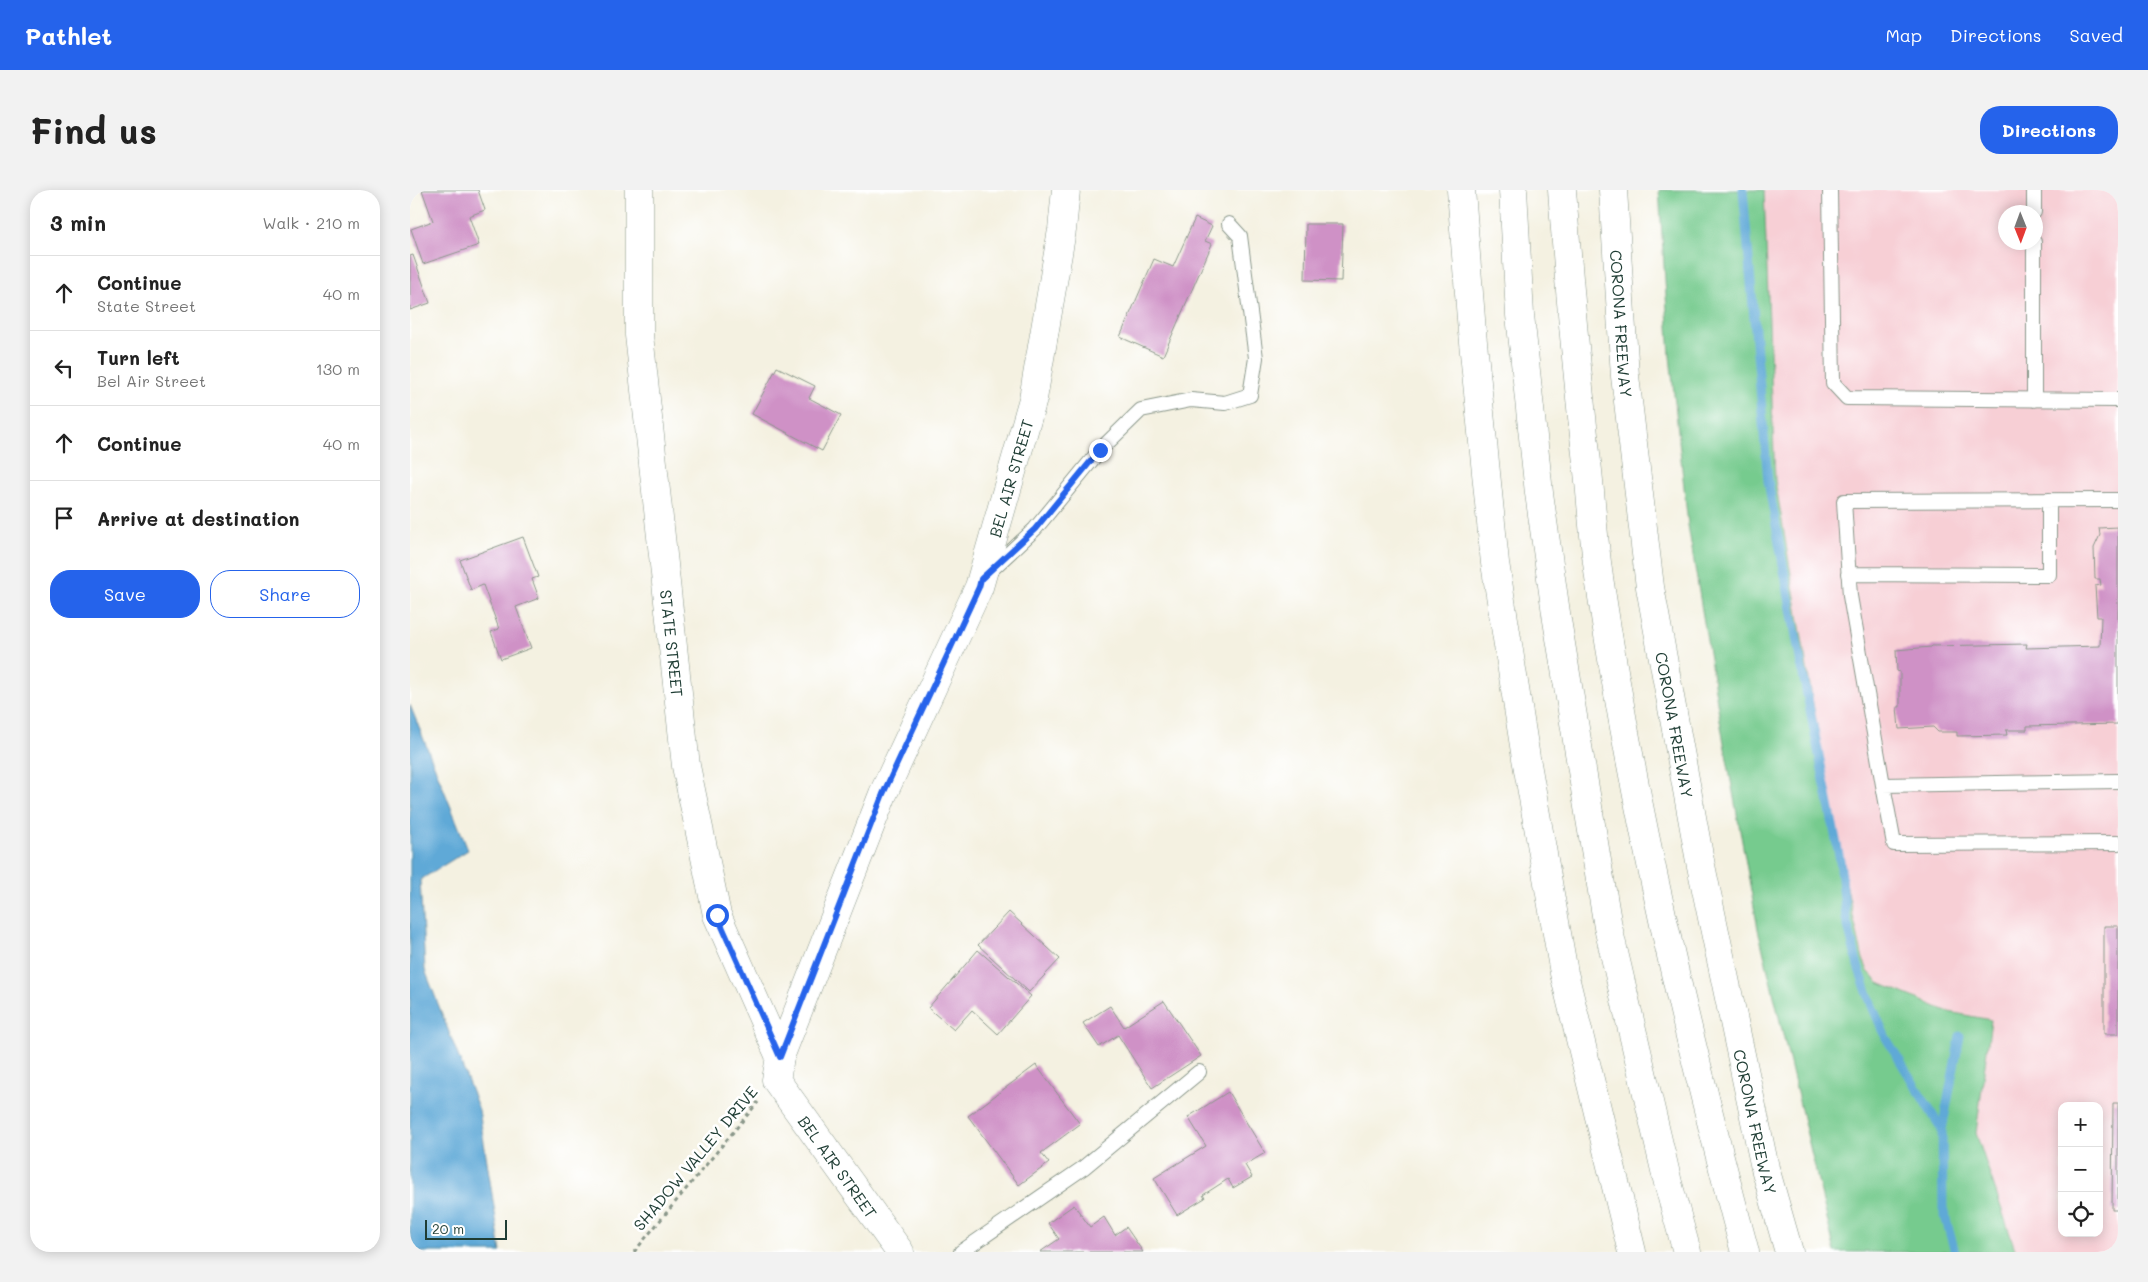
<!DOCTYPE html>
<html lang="en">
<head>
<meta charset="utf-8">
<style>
	:root { --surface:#fff; --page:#f2f2f2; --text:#222; --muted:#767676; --line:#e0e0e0; --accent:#2563eb }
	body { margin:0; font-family:Mali,sans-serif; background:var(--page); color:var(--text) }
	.controls { position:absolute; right:15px; bottom:15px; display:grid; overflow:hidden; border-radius:10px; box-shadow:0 2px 12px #0003 }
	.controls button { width:45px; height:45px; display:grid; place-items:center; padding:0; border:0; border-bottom:1px solid var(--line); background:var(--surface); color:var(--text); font:25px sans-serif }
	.compass { position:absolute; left:1588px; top:15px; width:45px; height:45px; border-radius:50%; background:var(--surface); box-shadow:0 2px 12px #0003; rotate:179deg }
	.scale { position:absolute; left:15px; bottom:12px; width:82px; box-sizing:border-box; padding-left:5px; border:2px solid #1f3d34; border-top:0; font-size:14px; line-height:18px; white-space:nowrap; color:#1f3d34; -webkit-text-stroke:4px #fff; paint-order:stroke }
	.stop { position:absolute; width:15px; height:15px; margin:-11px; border:4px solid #2563eb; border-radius:50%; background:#fff }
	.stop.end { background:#2563eb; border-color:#fff; box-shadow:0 1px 5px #0008 }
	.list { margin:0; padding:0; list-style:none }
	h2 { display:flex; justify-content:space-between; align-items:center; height:65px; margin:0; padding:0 20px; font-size:21px }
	h2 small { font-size:16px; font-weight:400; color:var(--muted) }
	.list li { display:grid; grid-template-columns:32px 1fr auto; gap:15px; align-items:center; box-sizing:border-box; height:75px; padding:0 20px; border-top:1px solid var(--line) }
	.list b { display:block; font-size:19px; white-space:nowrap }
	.list p { margin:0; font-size:16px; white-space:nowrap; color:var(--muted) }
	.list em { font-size:16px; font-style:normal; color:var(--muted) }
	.actions { display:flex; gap:10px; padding:15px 20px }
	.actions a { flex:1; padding:11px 0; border:1px solid var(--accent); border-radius:20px; text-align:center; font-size:18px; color:var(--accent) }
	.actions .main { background:var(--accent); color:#fff }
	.icon { flex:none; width:28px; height:28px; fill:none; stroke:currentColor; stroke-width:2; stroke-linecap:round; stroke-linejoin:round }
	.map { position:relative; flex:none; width:1708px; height:1062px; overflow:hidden; border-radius:20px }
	header { display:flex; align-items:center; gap:30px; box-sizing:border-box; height:70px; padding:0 25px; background:var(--accent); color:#fff }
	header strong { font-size:24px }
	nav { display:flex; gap:28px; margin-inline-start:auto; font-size:18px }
	.intro { display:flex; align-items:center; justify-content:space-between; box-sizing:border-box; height:120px; padding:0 30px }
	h1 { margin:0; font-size:35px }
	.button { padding:12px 22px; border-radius:20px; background:var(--accent); color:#fff; font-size:18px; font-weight:700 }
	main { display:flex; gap:30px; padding:0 30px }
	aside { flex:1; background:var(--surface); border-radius:20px; box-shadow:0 2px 12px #0003 }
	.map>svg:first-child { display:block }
</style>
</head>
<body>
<header>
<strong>Pathlet</strong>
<nav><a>Map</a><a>Directions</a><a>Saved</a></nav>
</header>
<div class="intro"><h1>Find us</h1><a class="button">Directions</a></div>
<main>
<aside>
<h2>3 min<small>Walk · 210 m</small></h2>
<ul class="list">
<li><svg class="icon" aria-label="ahead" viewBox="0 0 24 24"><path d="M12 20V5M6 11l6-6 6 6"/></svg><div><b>Continue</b><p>State Street</p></div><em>40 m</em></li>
<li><svg class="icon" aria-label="left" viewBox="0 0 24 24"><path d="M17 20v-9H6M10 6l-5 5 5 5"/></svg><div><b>Turn left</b><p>Bel Air Street</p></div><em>130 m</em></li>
<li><svg class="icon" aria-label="ahead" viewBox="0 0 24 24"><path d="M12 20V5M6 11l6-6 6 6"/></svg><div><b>Continue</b></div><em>40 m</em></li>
<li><svg class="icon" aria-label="arrive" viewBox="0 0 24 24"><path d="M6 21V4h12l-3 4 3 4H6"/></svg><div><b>Arrive at destination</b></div></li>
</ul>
<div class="actions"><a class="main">Save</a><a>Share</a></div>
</aside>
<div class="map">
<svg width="1708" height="1062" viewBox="0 0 1708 1062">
	<rect width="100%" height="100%" fill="#fff"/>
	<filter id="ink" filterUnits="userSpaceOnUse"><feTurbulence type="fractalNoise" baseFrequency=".02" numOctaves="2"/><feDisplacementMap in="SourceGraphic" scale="10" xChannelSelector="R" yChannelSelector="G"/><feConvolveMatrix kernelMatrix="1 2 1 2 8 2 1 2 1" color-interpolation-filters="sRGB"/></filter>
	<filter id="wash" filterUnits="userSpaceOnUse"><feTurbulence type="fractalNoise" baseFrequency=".0096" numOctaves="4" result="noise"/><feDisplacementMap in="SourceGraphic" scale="20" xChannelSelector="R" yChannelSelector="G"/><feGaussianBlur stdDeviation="1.12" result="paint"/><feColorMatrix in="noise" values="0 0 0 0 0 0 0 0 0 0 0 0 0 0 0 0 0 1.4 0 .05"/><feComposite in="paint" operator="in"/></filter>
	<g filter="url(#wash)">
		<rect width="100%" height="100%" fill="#f4f1e1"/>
		<path fill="#f7cfd5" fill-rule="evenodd" d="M1354 0H1708V1062H1606L1566 943 1581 830 1539 822 1469 793 1458 781 1453 769 1439 708 1404 519 1365 290ZM1596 22H1626V52H1596ZM1652 916H1689V1043H1652Z"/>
		<path fill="#76cb8e" stroke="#4a8461" d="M1249 0H1354L1365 290 1404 519 1439 708 1453 769 1458 781 1469 793 1539 822 1581 830 1566 943 1606 1062H1425L1348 739 1312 542 1278 335 1260 166Z"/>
		<path fill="#5fa9d7" stroke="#3f7386" d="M0 515 58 660 10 690 15 780 69 920 91 1062H5L0 1044Z"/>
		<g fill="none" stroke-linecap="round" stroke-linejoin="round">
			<path stroke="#5fa9d7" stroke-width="9" d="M1333 0 1358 291 1392 480 1430 670 1436 728 1448 776 1462 816 1476 848 1532 940
				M1545 1062 1533 1019 1532 940 1550 846"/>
		</g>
		<g id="blocks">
			<path fill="#cf91c6" d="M12 0H68L75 20 59 26 69 55 13 74 1 39 23 31Z
				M785 28 802 36 795 51 802 54 753 166 710 147 744 69 763 77Z
				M896 34H933L931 91 895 90Z
				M3 65 20 113 0 120V66Z
				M367 177 405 196 399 208 431 225 412 261 342 224Z
				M1708 337V534L1617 536V540H1596L1597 545 1547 546V542H1528L1523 537 1489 539 1487 517H1490V482L1487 481 1486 460 1521 457 1522 456 1617 454 1616 458 1690 456 1691 427H1687L1685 396 1691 395 1690 389H1685L1684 358 1690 345 1689 338Z
				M113 347 128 387 122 389 129 408 106 417 121 458 91 469 81 442 89 439 73 395 61 400 50 370Z
				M599 722 650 769 619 802 568 755Z
				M1694 736H1708V844H1694Z
				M568 760 621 806 588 844 562 820 544 840 518 818Z
				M754 811 791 866 742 898 708 845 689 857 673 833 700 816 714 837Z
				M626 875 670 934 631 963 639 973 609 995 558 926Z
				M818 902 855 963 835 975 842 987 823 998 818 989 793 1005 795 1008 767 1025 744 988 796 956 778 927Z
				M1703 913H1708V1020H1702Z
				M664 1015 680 1037 694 1027 705 1045 716 1037 733 1062H630L649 1049 638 1033Z"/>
		</g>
	</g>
	<g filter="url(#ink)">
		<use href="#blocks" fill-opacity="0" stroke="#8a978a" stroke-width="1"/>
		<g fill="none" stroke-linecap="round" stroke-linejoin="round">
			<defs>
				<path id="lane" d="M1420 0 1423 193 1437 208 1708 210
					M1624 0V22
					M1624 52V210
					M1708 310 1434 311 1440 406 1473 595 1708 591
					M579 382 625 339 690 260 731 220 781 210 815 213 840 205 846 168 830 46 819 34
					M1438 384 1639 385V310
					M1473 595 1484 654 1708 653
					M551 1062 673 978 789 882"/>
				<g id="street">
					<path id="s1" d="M229 0V145L276 576 307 725 370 867 366 890 490 1062"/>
					<path id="s2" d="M370 867 473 604 569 397 623 209 652 40 656 0"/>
				</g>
				<g id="highway">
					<path d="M1051 0 1062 142 1085 373 1116 568 1154 783 1222 1062"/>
					<path d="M1103 0 1110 125 1129 303 1147 430 1198 737 1258 993 1277 1062"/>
					<path d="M1152 0C1159 94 1167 187 1178 281 1182 319 1184 357 1190 394 1224 620 1276 842 1335 1062"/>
					<path id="s3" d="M1203 0 1215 186 1240 397 1290 671 1355 978 1379 1062"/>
				</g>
			</defs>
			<use href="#lane" stroke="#8a978a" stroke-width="16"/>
			<use href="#street" stroke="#8a978a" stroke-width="29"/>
			<use href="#highway" stroke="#8a978a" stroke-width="29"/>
			<path stroke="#8a978a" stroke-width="3" stroke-dasharray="4 4" stroke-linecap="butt" d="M224 1062 348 912"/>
			<use href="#lane" stroke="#fff" stroke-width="14"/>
			<use href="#street" stroke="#fff" stroke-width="28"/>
			<use href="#highway" stroke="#fff" stroke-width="28"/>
		</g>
	</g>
	<g fill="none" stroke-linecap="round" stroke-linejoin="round" filter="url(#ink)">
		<path stroke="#2563eb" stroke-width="6" d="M307 725 370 867 473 604 569 397 571 389 625 339 690 260"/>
	</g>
	<g text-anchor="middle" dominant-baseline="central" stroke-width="5" stroke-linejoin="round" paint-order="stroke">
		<g font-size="16" fill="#1f3d34" stroke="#fff">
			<text stroke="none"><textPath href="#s3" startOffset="134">CORONA FREEWAY</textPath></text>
			<text stroke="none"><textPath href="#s2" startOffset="624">BEL AIR STREET</textPath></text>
			<text stroke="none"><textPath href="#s1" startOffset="455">STATE STREET</textPath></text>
			<text stroke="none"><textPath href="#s3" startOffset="539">CORONA FREEWAY</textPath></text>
			<text stroke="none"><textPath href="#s3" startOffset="944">CORONA FREEWAY</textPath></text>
			<text transform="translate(285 968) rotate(-50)">SHADOW VALLEY DRIVE</text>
			<text stroke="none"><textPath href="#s1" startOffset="1016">BEL AIR STREET</textPath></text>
		</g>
	</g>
</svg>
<div class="controls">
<button>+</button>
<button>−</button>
<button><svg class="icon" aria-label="locate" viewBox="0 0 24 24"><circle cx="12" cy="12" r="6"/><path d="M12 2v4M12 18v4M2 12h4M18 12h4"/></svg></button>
</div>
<svg class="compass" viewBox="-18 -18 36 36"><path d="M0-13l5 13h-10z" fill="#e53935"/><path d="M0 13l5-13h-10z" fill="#767676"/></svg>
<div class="scale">20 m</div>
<div class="stop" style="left:307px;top:725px"></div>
<div class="stop end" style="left:690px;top:260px"></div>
</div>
</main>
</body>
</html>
